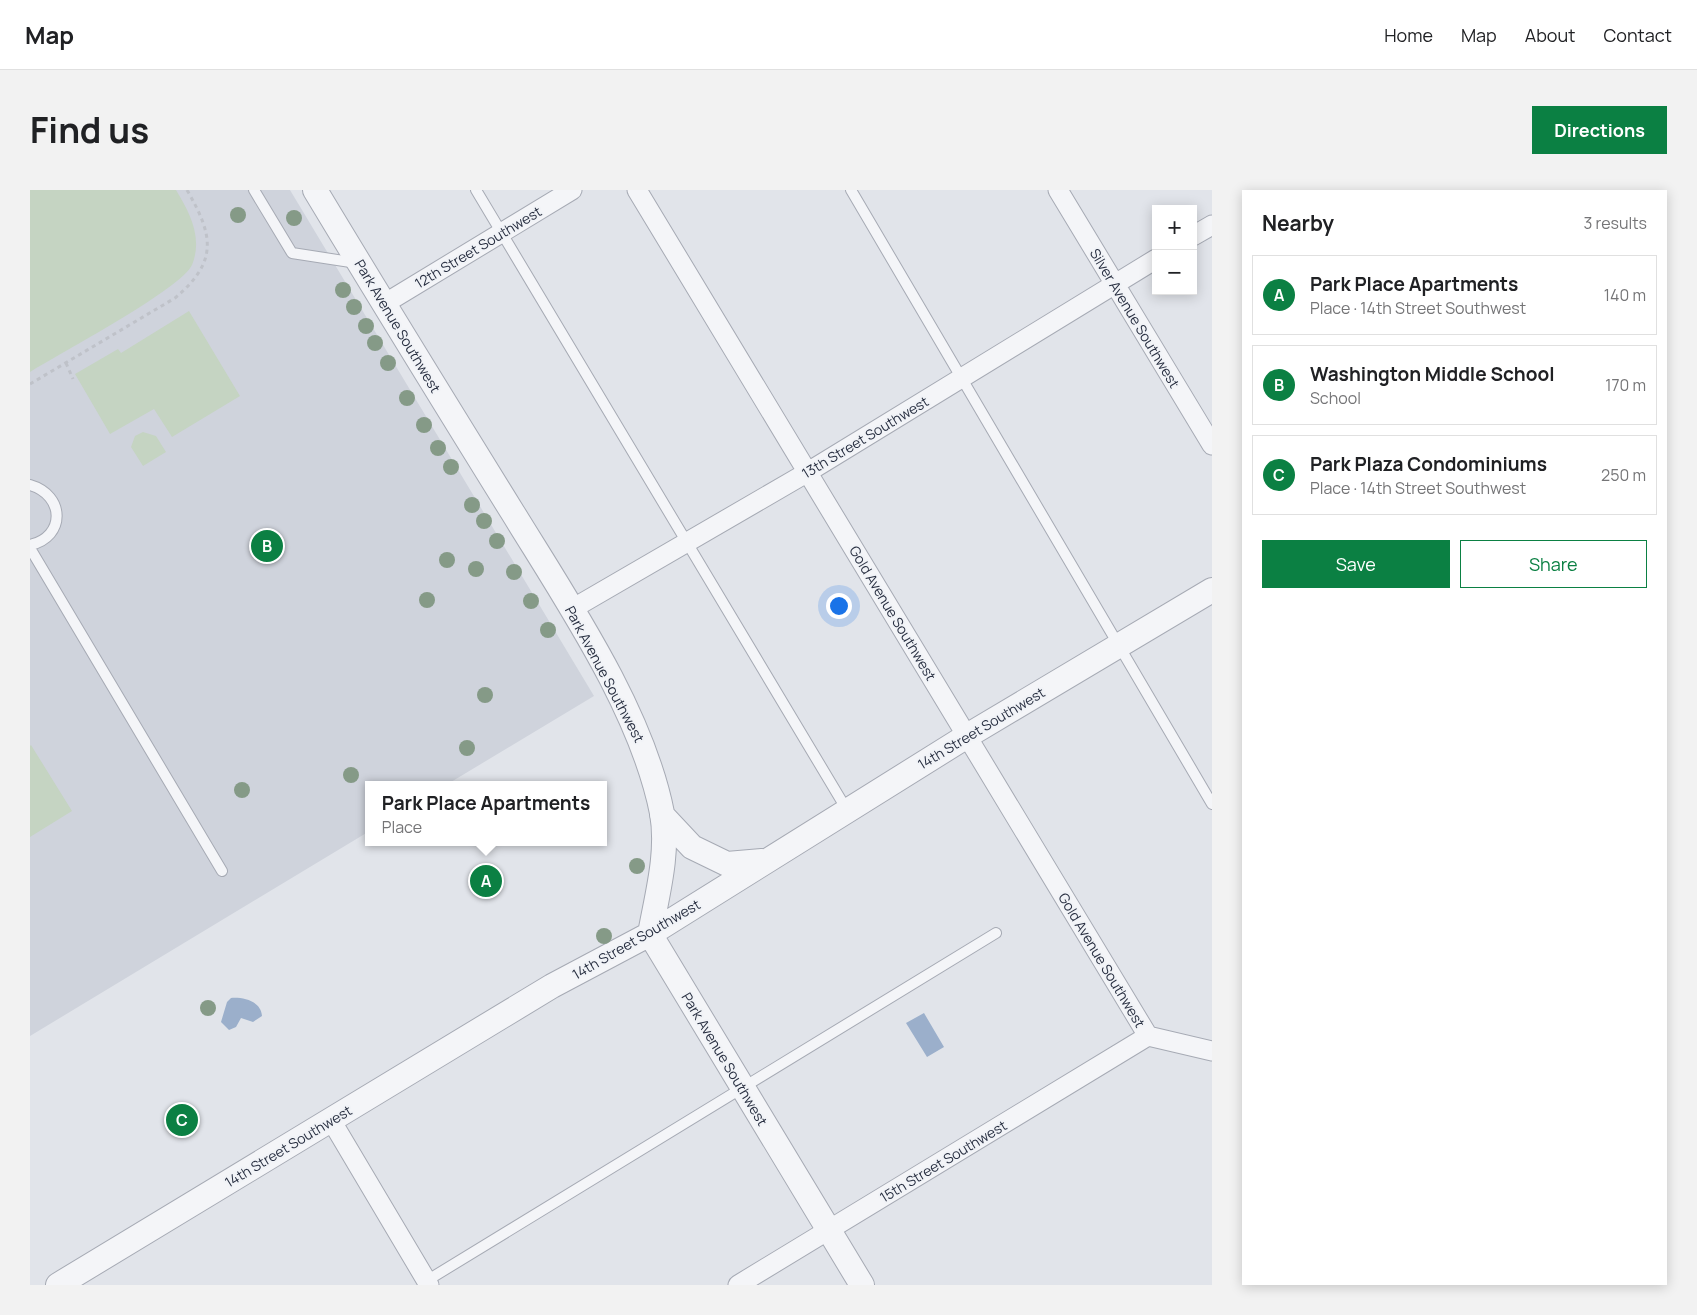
<!DOCTYPE html>
<html lang="en">
<head>
<meta charset="utf-8">
<style>
	:root { --surface:#fff; --page:#f2f2f2; --text:#202124; --muted:#757577; --line:#e0e0e0; --accent:#0b8043 }
	body { margin:0; font-family:Manrope,sans-serif; background:var(--page); color:var(--text) }
	.controls { position:absolute; right:15px; top:15px; display:grid; overflow:hidden; border-radius:0px; box-shadow:0 2px 12px #0003 }
	.controls button { width:45px; height:45px; display:grid; place-items:center; padding:0; border:0; border-bottom:1px solid var(--line); background:var(--surface); color:var(--text); font:25px sans-serif }
	.you { position:absolute; left:808px; top:415px; width:18px; height:18px; margin:-12px; border:4px solid #fff; border-radius:50%; background:#1a73e8; box-shadow:0 0 0 8px #1a73e833 }
	.badge { display:grid; place-items:center; width:32px; height:32px; border-radius:50%; background:var(--accent); color:#fff; font-size:16px; font-weight:700 }
	.pin { position:absolute; translate:-50% -50%; border:2px solid #fff; box-shadow:0 1px 5px #0006 }
	.popup { position:absolute; left:335px; top:591px; width:242px; height:65px; box-sizing:border-box; display:grid; place-content:center; border-radius:0px; background:var(--surface); filter:drop-shadow(0 1px 4px #0005); font-size:16px; white-space:nowrap; color:var(--muted) }
	.popup b { font-size:19px; color:var(--text) }
	.popup::after { content:''; position:absolute; left:50%; top:100%; margin-left:-10px; border:10px solid transparent; border-top-color:var(--surface) }
	.list { margin:0; padding:0; list-style:none }
	h2 { display:flex; justify-content:space-between; align-items:center; height:65px; margin:0; padding:0 20px; font-size:21px }
	h2 small { font-size:16px; font-weight:400; color:var(--muted) }
	.list li { display:grid; grid-template-columns:32px 1fr auto; gap:15px; align-items:center; box-sizing:border-box; height:80px; margin:0 10px 10px; padding:0 10px; border:1px solid var(--line); border-radius:0px }
	.list b { display:block; font-size:19px; white-space:nowrap }
	.list p { margin:0; font-size:16px; white-space:nowrap; color:var(--muted) }
	.list em { font-size:16px; font-style:normal; color:var(--muted) }
	.actions { display:flex; gap:10px; padding:15px 20px }
	.actions a { flex:1; padding:11px 0; border:1px solid var(--accent); border-radius:0px; text-align:center; font-size:18px; color:var(--accent) }
	.actions .main { background:var(--accent); color:#fff }
	.map { position:relative; flex:none; width:1182px; height:1095px; overflow:hidden; border-radius:0px }
	header { display:flex; align-items:center; gap:30px; box-sizing:border-box; height:70px; padding:0 25px; background:var(--surface); border-bottom:1px solid var(--line) }
	header strong { font-size:24px }
	nav { display:flex; gap:28px; margin-inline-start:auto; font-size:18px }
	.intro { display:flex; align-items:center; justify-content:space-between; box-sizing:border-box; height:120px; padding:0 30px }
	h1 { margin:0; font-size:35px }
	.button { padding:12px 22px; border-radius:0px; background:var(--accent); color:#fff; font-size:18px; font-weight:700 }
	main { display:flex; gap:30px; padding:0 30px }
	aside { flex:1; background:var(--surface); border-radius:0px; box-shadow:0 2px 12px #0003 }
	.map>svg:first-child { display:block }
</style>
</head>
<body>
<header>
<strong>Map</strong>
<nav><a>Home</a><a>Map</a><a>About</a><a>Contact</a></nav>
</header>
<div class="intro"><h1>Find us</h1><a class="button">Directions</a></div>
<main>
<div class="map">
<svg width="1182" height="1095" viewBox="0 0 1182 1095">
	<rect width="100%" height="100%" fill="#e1e4ea"/>
	<path fill="#cfd3dc" d="M0 0H260L564 506 416 595H338V642L0 846Z"/>
	<path fill="#c5d4c2" d="M0 0H146C160 23 173 48 162 75 151 99 29 164 0 182Z
		M159 121 210 206 142 247 124 219 80 244 45 184 88 159 91 163Z
		M113 242 126 246 136 262 113 276 101 257 105 246Z
		M1 555 42 621 0 647V556Z"/>
	<path fill="#9bafcb" d="M201 808C213 807 231 811 232 826L223 832 211 828 206 837 199 840 191 832 197 812Z
		M894 823 914 857 897 867 876 833Z"/>
	<g fill="none" stroke-linecap="round" stroke-linejoin="round">
		<defs>
			<path id="service" d="M224 0 262 63 327 73
				M446 0 817 620
				M821 0 1182 614
				M0 295C35 305 36 347 0 355
				M0 358 192 681
				M393 1093 966 743"/>
			<path id="minor" d="M607 0 1118 846
				M1028 0 1182 255
				M1163 46 1182 35
				M354 114 542 0
				M542 419 778 282 1126 69
				M1118 846 1182 861
				M301 930 399 1095
				M708 1095 1118 846"/>
			<path id="tertiary" d="M285 0C350 108 416 215 483 323 537 411 612 521 632 623 639 663 627 705 620 744L832 1095
				M632 625 662 657 697 674 732 671
				M28 1095 522 796 620 744 937 546 1182 400"/>
		</defs>
		<use href="#service" stroke="#a6aab4" stroke-width="12"/>
		<use href="#minor" stroke="#a6aab4" stroke-width="21"/>
		<use href="#tertiary" stroke="#a6aab4" stroke-width="26"/>
		<path stroke="#bfc2c9" stroke-width="3" stroke-dasharray="4 4" stroke-linecap="butt" d="M36 173 43 189
			M0 194 145 108C189 71 183 45 157 0"/>
		<use href="#service" stroke="#f4f5f8" stroke-width="10"/>
		<use href="#minor" stroke="#f4f5f8" stroke-width="19"/>
		<use href="#tertiary" stroke="#f4f5f8" stroke-width="24"/>
	</g>
	<g fill="#859a87">
		<circle cx="208" cy="25" r="8"/>
		<circle cx="264" cy="28" r="8"/>
		<circle cx="313" cy="100" r="8"/>
		<circle cx="324" cy="117" r="8"/>
		<circle cx="336" cy="136" r="8"/>
		<circle cx="345" cy="153" r="8"/>
		<circle cx="358" cy="173" r="8"/>
		<circle cx="377" cy="208" r="8"/>
		<circle cx="394" cy="235" r="8"/>
		<circle cx="408" cy="258" r="8"/>
		<circle cx="421" cy="277" r="8"/>
		<circle cx="442" cy="315" r="8"/>
		<circle cx="454" cy="331" r="8"/>
		<circle cx="467" cy="351" r="8"/>
		<circle cx="417" cy="370" r="8"/>
		<circle cx="446" cy="379" r="8"/>
		<circle cx="484" cy="382" r="8"/>
		<circle cx="397" cy="410" r="8"/>
		<circle cx="501" cy="411" r="8"/>
		<circle cx="518" cy="440" r="8"/>
		<circle cx="455" cy="505" r="8"/>
		<circle cx="437" cy="558" r="8"/>
		<circle cx="321" cy="585" r="8"/>
		<circle cx="212" cy="600" r="8"/>
		<circle cx="607" cy="676" r="8"/>
		<circle cx="574" cy="746" r="8"/>
		<circle cx="178" cy="818" r="8"/>
	</g>
	<g text-anchor="middle" dominant-baseline="central" stroke-width="4" stroke-linejoin="round" paint-order="stroke">
		<g font-size="14" fill="#293042" stroke="#f1f3f7">
			<text transform="translate(448 57) rotate(-31)">12th Street Southwest</text>
			<text transform="translate(1105 128) rotate(59)">Silver Avenue Southwest</text>
			<text transform="translate(368 136) rotate(59)">Park Avenue Southwest</text>
			<text transform="translate(835 247) rotate(-31)">13th Street Southwest</text>
			<text transform="translate(863 423) rotate(59)">Gold Avenue Southwest</text>
			<text transform="translate(575 484) rotate(62)">Park Avenue Southwest</text>
			<text transform="translate(951 538) rotate(-31)">14th Street Southwest</text>
			<text transform="translate(606 749) rotate(-30)">14th Street Southwest</text>
			<text transform="translate(1072 770) rotate(59)">Gold Avenue Southwest</text>
			<text transform="translate(695 869) rotate(59)">Park Avenue Southwest</text>
			<text transform="translate(258 956) rotate(-31)">14th Street Southwest</text>
			<text transform="translate(913 971) rotate(-31)">15th Street Southwest</text>
		</g>
	</g>
</svg>
<div class="controls">
<button>+</button>
<button>−</button>
</div>
<div class="you"></div>
<div class="pin badge" style="left:456px;top:691px">A</div>
<div class="popup"><b>Park Place Apartments</b>Place</div>
<div class="pin badge" style="left:237px;top:356px">B</div>
<div class="pin badge" style="left:152px;top:930px">C</div>
</div>
<aside>
<h2>Nearby<small>3 results</small></h2>
<ul class="list">
<li><span class="badge">A</span><div><b>Park Place Apartments</b><p>Place · 14th Street Southwest</p></div><em>140 m</em></li>
<li><span class="badge">B</span><div><b>Washington Middle School</b><p>School</p></div><em>170 m</em></li>
<li><span class="badge">C</span><div><b>Park Plaza Condominiums</b><p>Place · 14th Street Southwest</p></div><em>250 m</em></li>
</ul>
<div class="actions"><a class="main">Save</a><a>Share</a></div>
</aside>
</main>
</body>
</html>
